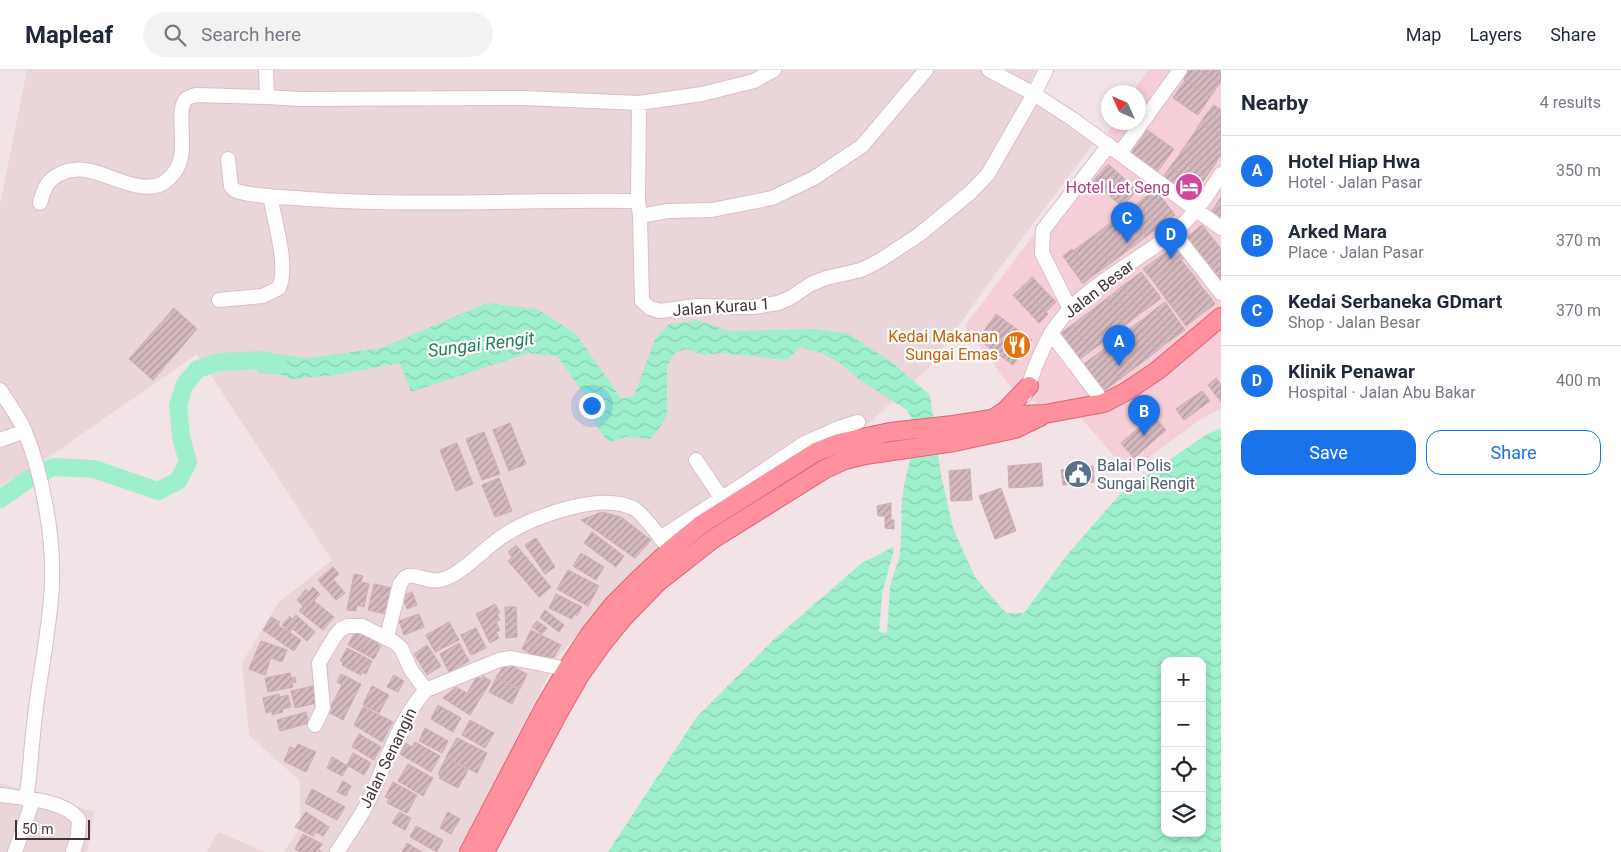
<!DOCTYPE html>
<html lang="en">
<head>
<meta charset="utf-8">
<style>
	:root { --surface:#fff; --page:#f2f2f3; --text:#1f2937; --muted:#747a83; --line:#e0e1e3; --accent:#1a73e8 }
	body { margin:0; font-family:Roboto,sans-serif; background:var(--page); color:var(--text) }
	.controls { position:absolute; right:15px; bottom:15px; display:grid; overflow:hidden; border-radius:10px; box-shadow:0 2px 8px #0003 }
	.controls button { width:45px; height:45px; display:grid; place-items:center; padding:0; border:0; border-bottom:1px solid var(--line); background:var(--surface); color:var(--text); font:25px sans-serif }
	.compass { position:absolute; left:1101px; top:15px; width:45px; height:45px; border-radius:50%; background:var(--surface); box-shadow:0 2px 8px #0003; rotate:315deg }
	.scale { position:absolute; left:15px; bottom:12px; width:75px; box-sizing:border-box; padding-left:5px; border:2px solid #443437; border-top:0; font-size:14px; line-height:18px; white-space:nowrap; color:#443437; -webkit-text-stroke:4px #fff; paint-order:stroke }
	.you { position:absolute; left:591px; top:335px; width:18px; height:18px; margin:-12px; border:4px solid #fff; border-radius:50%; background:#1a73e8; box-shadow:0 0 0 8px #1a73e833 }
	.badge { display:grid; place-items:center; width:32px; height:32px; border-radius:50%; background:var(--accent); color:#fff; font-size:16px; font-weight:700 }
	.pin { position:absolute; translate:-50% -41px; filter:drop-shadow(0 1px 2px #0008) }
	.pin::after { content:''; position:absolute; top:26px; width:18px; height:15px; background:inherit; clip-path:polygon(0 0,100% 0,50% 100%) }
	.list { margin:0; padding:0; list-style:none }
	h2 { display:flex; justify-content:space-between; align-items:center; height:65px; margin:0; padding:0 20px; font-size:21px }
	h2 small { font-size:16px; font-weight:400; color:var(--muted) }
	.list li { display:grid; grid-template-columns:32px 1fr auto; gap:15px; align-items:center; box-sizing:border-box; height:70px; padding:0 20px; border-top:1px solid var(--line) }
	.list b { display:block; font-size:19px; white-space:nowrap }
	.list p { margin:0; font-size:16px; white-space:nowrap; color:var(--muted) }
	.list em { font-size:16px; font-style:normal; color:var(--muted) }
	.actions { display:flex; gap:10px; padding:15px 20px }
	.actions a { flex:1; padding:11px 0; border:1px solid var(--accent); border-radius:15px; text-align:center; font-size:18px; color:var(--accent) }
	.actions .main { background:var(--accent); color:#fff }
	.icon { flex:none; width:28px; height:28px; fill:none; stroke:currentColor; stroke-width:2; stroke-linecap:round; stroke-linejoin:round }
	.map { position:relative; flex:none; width:1221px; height:782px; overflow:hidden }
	header { display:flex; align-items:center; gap:30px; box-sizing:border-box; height:70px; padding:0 25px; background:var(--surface); border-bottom:1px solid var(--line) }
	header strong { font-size:24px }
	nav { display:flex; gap:28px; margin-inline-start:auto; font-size:18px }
	.search { width:350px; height:45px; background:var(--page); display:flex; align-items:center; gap:12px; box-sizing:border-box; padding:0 18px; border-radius:28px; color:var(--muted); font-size:19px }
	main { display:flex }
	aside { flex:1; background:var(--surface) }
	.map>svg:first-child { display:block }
</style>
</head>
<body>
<header>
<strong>Mapleaf</strong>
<div class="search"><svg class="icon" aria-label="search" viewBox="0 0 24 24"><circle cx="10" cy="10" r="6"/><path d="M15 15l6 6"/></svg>Search here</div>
<nav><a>Map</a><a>Layers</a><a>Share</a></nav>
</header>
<main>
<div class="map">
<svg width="1221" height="782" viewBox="0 0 1221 782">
	<defs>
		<pattern id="water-waves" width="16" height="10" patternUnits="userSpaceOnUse" patternTransform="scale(1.25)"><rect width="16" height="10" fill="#9ef0cc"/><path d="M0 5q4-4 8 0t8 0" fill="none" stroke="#89ceb0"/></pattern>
		<pattern id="building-hatch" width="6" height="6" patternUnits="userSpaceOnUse" patternTransform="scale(1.25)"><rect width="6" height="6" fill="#d4b9bf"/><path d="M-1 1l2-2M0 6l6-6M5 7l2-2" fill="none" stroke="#ae979c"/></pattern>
	</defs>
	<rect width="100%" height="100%" fill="#f2e3e6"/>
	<path fill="#ead5d9" d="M27 0H1036L1023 26 1094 73 998 200 930 296 864 358 807 377 661 476 625 509 557 588 459 782H284L300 758V711L249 665 242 593 278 533 332 490 197 284 30 400 0 415V135Z
		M0 713 94 742 87 782H0Z
		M218 762 265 782H207Z"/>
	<path fill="#f5ced8" d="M1148 0H1221V339L1204 347 1128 402 1068 333 1040 335 1012 319 965 256 1094 85 1114 53 1138 52V22H1133Z"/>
	<path fill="url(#water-waves)" fill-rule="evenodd" d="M487 233 537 239 575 263 622 329 634 326 655 269 669 254 697 250 729 261 816 259 847 263 890 291 930 325 941 405 953 458 975 507 1006 543H1024L1067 485 1122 422 1209 363 1221 359V782H608L696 648 774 569 862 493 897 475 904 415 913 377 915 355 907 340 861 311 841 294 824 284 800 277 787 290 720 283 704 285 686 279 675 283 667 296V344L662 354 651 369 626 367 608 372 594 352 585 325 557 286 529 283 411 322 400 293 335 305 290 309 283 305 258 303 254 286 280 284 306 288 381 278ZM1165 591H1202V763H1165Z"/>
	<path fill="#f2e3e6" d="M898 443H902L900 485 890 516 887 563 879 562 882 524 893 483Z"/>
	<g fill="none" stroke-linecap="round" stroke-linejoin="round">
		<path stroke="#9ef0cc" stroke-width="18" d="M0 429 29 409 53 397 94 399 158 421 178 411 188 392 181 367 178 335 185 314 198 299 219 292 263 290 278 294"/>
	</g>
	<path fill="url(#building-hatch)" stroke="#ceacb4" d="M1188 0H1201L1220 13 1210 27 1182 8Z
		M1201 0H1220L1221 11 1220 13Z
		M1185 10 1210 27 1198 45 1173 28Z
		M1214 35 1221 40V53L1207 43Z
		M1207 43 1221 53V66L1201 52Z
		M1201 52 1221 66V77L1196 60Z
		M1147 60 1174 79 1157 102 1131 84Z
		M1196 60 1221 77V85L1218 89 1190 69Z
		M1190 69 1218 89 1212 99 1183 79Z
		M1183 79 1212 99 1206 107 1177 88Z
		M1177 88 1206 107 1199 117 1170 97Z
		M1108 94 1137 120 1122 137 1093 111Z
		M1170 97 1199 117 1192 127 1163 107Z
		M1156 120 1175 145 1167 151 1148 125Z
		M1148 125 1167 151 1157 158 1138 133Z
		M1221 127V147L1212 141Z
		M1138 133 1157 158 1147 166 1128 141Z
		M1128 141 1147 166 1135 175 1116 150Z
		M1116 150 1135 175 1127 181 1108 155Z
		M1108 155 1127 181 1119 187 1100 161Z
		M1202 155 1221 179V211L1187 167Z
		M1100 161 1119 187 1111 193 1092 167Z
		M1092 167 1111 193 1101 200 1082 174Z
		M1082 174 1101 200 1092 206 1073 181Z
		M1176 175 1185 187 1153 211 1143 199Z
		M1072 179 1092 206 1083 214 1063 186Z
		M1181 190 1195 207 1166 229 1153 211Z
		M1141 202 1161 228 1151 236 1131 210Z
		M1032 207 1056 232 1046 242 1022 217Z
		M1195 207 1201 216 1172 237 1166 229Z
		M1131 210 1151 236 1142 242 1122 216Z
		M1122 216 1142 242 1133 249 1114 223Z
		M1201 216 1208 224 1179 246 1172 237Z
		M1022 217 1048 244 1039 253 1013 225Z
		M1114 223 1133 249 1125 255 1106 229Z
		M1208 224 1215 234 1186 256 1179 246Z
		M1106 229 1125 255 1107 269 1088 243Z
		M1165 232 1185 260 1175 267 1154 240Z
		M174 238 197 259 153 310 129 289Z
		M1154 240 1175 267 1165 274 1145 248Z
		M1088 243 1107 269 1091 281 1072 255Z
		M996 244 1032 270 1013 295 978 269Z
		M1145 248 1165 274 1157 281 1136 254Z
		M1136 254 1157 281 1148 288 1127 261Z
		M1072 255 1091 281 1080 289 1061 263Z
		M1127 261 1148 288 1133 299 1113 272Z
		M1113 272 1133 299 1120 309 1100 282Z
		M1100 282 1120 309 1101 323 1081 296Z
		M1216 308 1221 315V332L1208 315Z
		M1202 321 1210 331 1184 350 1176 339Z
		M1153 345 1166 360 1134 388 1121 373Z
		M510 353 526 394 509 401 493 360Z
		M484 362 500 404 482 410 466 369Z
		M457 373 473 414 456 421 440 380Z
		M1041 393 1043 416 1009 418 1008 396Z
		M1093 396 1094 412 1063 415 1061 400Z
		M970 399 972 430 951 431 949 401Z
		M499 408 512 441 495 447 482 415Z
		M1001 418 1016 461 995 469 979 426Z
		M891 433V450H894V459L885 458V446H878L877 436Z
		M602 442 621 447 651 470 635 488 581 450Z
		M592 462 624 486 616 497 584 473Z
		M536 468 555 497 545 504 525 475Z
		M516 475 551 517 539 527 508 491 512 487 508 482Z
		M581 483 604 497 596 510 573 496Z
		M333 497 339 504 333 509 345 523 336 530 318 510Z
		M568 500 599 516 588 536 557 519Z
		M354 504 363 506 361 512 369 514 364 537 357 535 356 541 347 540Z
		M374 514 383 516 377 542 368 540Z
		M383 516 392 518 386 544 377 542Z
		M313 517 320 524 309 537 305 534 303 536 297 530 306 519 309 522Z
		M412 522 417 535 407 539 402 526Z
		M556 524 582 537 577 546 574 544 572 549 549 538Z
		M314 531 334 547 323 560 299 541 305 534 309 537Z
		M495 534 500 543 497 544 500 550 496 552 500 560 496 562 499 568 490 573 476 544Z
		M505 537H516L517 567 506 568Z
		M545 540 564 555 559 562 540 548Z
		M419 544 424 557 404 565 399 551Z
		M296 545 315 562 307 571 293 559 290 562 282 555 290 546 292 549Z
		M271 547 280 552 278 555 301 570 294 581 263 560Z
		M537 551 547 558 542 564 532 557Z
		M449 552 459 570 435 582 426 565Z
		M476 558 486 578 471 585 461 565Z
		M531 560 561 575 554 587H538L522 579Z
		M359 561 369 566 361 582 348 575 355 562 358 564Z
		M369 566 379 571 377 574 381 576 374 589 361 582Z
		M261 571 287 580 282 592 271 588 265 605 249 599Z
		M459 573 469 591 449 602 440 584Z
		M427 575 441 596 427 605 414 584Z
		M347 578 359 584 351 600 342 595 343 592 340 591Z
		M359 584 372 591 366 604 362 602 361 605 351 600Z
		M504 596 511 598 512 596 527 604 520 619 496 607Z
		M290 603 291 608 295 607 296 612 292 613 293 617 268 622 265 608Z
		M341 604 361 614 343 650 328 642 342 615 337 612Z
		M394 605 404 611 398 622 387 617Z
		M483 606 491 611 470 645 443 628 456 617 467 623 477 607 481 609Z
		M496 608 519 620 512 634 489 622Z
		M313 616 317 633 295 638 291 621Z
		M372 616 389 625 384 634 367 626Z
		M279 624 280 627 288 625 291 637 282 639 283 642 272 645V641L266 643 263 628Z
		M367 626 384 634 379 643 363 635Z
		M438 635 461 648 453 662 431 649Z
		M363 637 393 652 382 672 354 655Z
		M306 642 309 653 280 661 277 650Z
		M470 650 494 663 485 678 462 665Z
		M425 658 448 671 442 683 419 671Z
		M359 664 381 677 374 690 352 677Z
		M457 668 487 683 477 703 446 687Z
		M415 672 440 686 431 702 400 684 406 673 412 677Z
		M298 674 316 682 306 702 284 691 290 677 295 679Z
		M353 683 371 693 364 705 347 695Z
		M332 687 348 696 342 706 327 698Z
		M446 688 468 700 458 718 439 708 441 706 438 704Z
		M408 694 433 708 423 726 398 711Z
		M343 711 351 716 346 726 337 722Z
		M393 712 417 725 407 743 387 733 389 729 385 727Z
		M312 719 345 737 337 750 305 733Z
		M306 742 329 757 323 766 316 762 313 766 295 757Z
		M399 742 411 748 405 760 392 753Z
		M448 742 460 749 451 764 440 758Z
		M416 756 443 770 437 782 410 767Z
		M303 764 322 774 318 780 322 782H301L295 779Z
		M407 773 422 782H402Z"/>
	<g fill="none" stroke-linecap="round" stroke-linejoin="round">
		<defs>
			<path id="minor" d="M266 0 267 27 300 29 523 28 639 33 702 24 754 11 774 0
				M989 0 1034 24 1074 50 1221 158
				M639 33 638 131 640 146 642 231 650 238 660 241 696 236 754 237 778 233 790 228 811 214 826 208 861 200 879 191 920 164 971 122 988 104 1034 24 1046 0
				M1120 83 1180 0
				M228 89 231 116C234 120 233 120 237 121 252 127 291 127 308 129 418 137 528 129 638 131
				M40 133C44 119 47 109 62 103 65 102 69 100 73 100 97 95 132 124 159 115 165 113 169 109 174 103 191 82 174 43 186 29 188 27 193 26 196 25L267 27
				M640 146 668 141 712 140 772 128 814 108 862 76 926 0
				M1174 163 1221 223
				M219 230 263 226 279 218C289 197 274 149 270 126
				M1070 239 1042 183 1043 160 1109 75
				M1051 263 1104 333
				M0 320C9 334 19 347 25 362 43 405 54 469 52 514 50 559 40 602 35 646 31 674 31 701 26 729
				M1025 325C1033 302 1044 271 1059 252 1084 217 1138 191 1173 163 1193 147 1207 126 1221 104
				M0 370 25 361
				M696 390 726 435
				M660 468 744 414 803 374 839 358 858 352
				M387 567 400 514C402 511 404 507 408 506 422 504 430 516 449 507 470 497 486 476 506 464 535 446 600 422 633 438 641 441 663 471 670 480
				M315 655 323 638 319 593 335 566 341 559 348 556H362L394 572 401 578 411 600 426 620
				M0 725C23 728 65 730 79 750L78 766 73 782
				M15 782 33 730
				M337 782C347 767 357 752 366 736 385 697 397 652 426 620L499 590 511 588 567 599"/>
			<path id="major" d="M994 348 1006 340 1029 316
				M469 782 544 638 567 599 590 564 613 535 639 509 670 480 702 454 816 382 839 373 890 362 953 355 1018 345 1045 344 1104 333 1127 321 1158 300 1221 247
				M485 782 557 645 580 605 602 574 624 547 657 513 713 469 825 399 845 390 865 385 954 372 1015 359 1040 347"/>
		</defs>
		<use href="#minor" stroke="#d8c0c5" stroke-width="16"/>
		<use href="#major" stroke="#e45f73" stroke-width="20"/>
		<use href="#minor" stroke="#fff" stroke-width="14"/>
		<use href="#major" stroke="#ff909e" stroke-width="18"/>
	</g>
	<defs>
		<symbol id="hotel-disc" viewBox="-11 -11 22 22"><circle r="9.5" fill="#d1479c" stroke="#fff"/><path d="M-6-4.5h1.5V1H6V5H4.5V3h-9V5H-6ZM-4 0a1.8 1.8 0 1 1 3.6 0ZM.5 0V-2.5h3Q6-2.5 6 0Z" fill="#fff"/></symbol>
		<symbol id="restaurant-disc" viewBox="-11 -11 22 22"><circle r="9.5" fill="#e8710a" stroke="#fff"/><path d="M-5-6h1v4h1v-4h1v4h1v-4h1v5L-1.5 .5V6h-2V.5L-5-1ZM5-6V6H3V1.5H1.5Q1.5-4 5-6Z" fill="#fff"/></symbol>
		<symbol id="civic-disc" viewBox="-11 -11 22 22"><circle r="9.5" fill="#5c6f8a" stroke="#fff"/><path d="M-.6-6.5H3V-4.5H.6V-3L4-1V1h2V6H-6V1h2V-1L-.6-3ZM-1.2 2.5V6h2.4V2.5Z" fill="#fff"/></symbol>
	</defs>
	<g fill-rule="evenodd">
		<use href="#hotel-disc" x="1173" y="101" width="32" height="32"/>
		<use href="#restaurant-disc" x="1001" y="259" width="32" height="32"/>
		<use href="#civic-disc" x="1062" y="388" width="32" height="32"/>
	</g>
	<g text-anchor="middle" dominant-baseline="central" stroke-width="4.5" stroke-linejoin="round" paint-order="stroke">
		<g font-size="16" fill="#b23c85" stroke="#fff" text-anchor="end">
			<text x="1170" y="117">Hotel Let Seng</text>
		</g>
		<g font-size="16" fill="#443437" stroke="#fff">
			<text transform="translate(1099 219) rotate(-38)">Jalan Besar</text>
			<text transform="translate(721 237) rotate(-4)">Jalan Kurau 1</text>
			<text transform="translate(388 688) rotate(-64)">Jalan Senangin</text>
		</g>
		<g font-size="16" fill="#c56008" stroke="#fff" text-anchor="end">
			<text x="998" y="266">Kedai Makanan<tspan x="998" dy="18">Sungai Emas</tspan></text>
		</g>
		<g font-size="16" fill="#4e5e75" stroke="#fff" text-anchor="start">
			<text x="1097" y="395">Balai Polis<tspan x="1097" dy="18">Sungai Rengit</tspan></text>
		</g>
		<g font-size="18" font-style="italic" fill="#258059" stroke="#fff">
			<text transform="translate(481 274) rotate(-7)">Sungai Rengit</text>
		</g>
	</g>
</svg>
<div class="controls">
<button>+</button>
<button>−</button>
<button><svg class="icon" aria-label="locate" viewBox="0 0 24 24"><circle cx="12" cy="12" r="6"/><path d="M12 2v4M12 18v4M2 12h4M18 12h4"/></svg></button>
<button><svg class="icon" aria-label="layers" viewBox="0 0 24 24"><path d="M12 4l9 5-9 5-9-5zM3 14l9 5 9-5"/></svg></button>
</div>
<svg class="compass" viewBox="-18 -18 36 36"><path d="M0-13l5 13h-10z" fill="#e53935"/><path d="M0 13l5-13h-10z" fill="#747a83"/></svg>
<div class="scale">50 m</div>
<div class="you"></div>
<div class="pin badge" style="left:1119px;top:296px">A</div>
<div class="pin badge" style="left:1144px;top:366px">B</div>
<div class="pin badge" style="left:1127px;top:173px">C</div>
<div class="pin badge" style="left:1171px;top:189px">D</div>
</div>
<aside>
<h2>Nearby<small>4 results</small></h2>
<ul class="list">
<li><span class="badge">A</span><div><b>Hotel Hiap Hwa</b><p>Hotel · Jalan Pasar</p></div><em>350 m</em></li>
<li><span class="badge">B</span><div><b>Arked Mara</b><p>Place · Jalan Pasar</p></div><em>370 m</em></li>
<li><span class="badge">C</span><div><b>Kedai Serbaneka GDmart</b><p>Shop · Jalan Besar</p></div><em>370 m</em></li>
<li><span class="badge">D</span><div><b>Klinik Penawar</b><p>Hospital · Jalan Abu Bakar</p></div><em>400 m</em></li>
</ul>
<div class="actions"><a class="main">Save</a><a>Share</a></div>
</aside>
</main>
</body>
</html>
